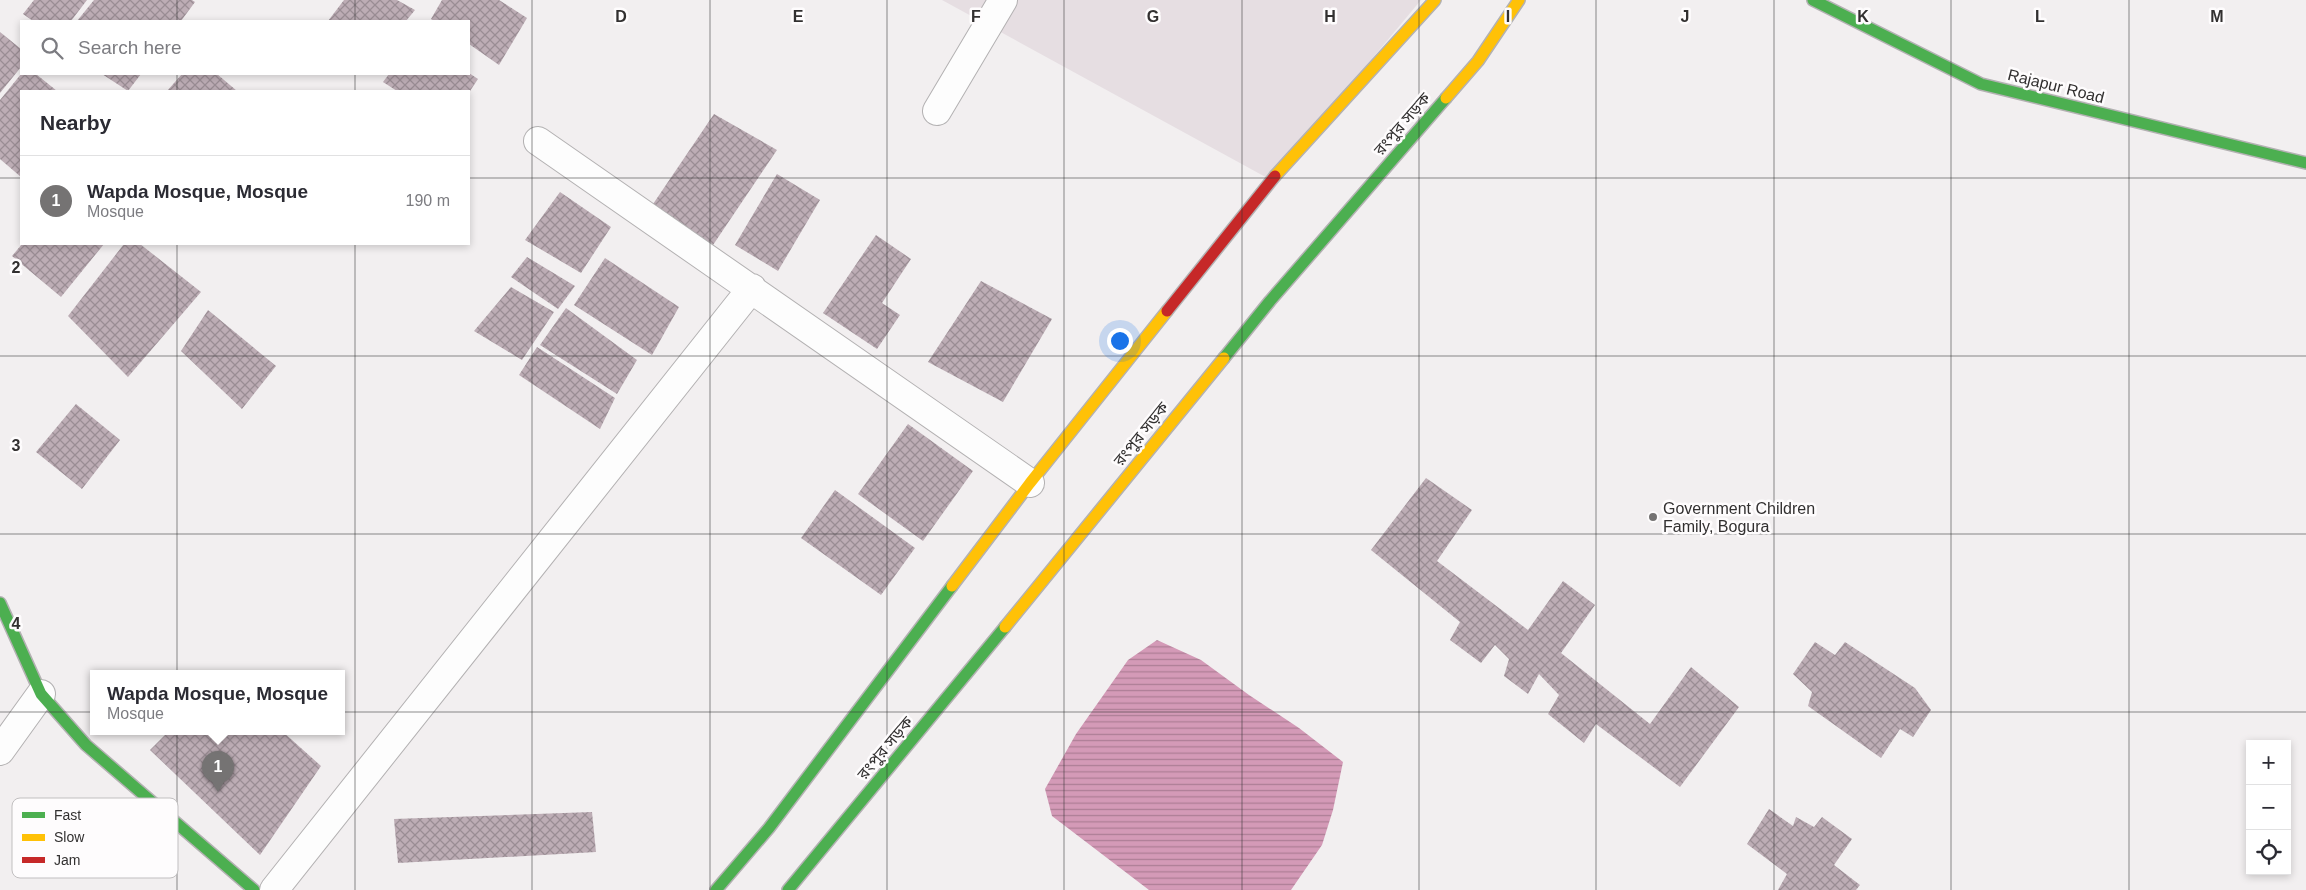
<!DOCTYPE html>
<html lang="en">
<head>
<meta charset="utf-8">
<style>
	:root { --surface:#fff; --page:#f7f7f7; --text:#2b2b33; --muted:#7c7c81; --line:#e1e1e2; --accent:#757373 }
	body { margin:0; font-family:Helvetica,"Noto Sans Bengali",sans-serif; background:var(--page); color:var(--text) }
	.controls { position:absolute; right:15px; bottom:15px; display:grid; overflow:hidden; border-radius:0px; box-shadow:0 2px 8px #0003 }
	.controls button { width:45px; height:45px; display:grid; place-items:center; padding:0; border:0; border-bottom:1px solid var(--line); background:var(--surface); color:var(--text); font:25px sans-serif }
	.you { position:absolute; left:1119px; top:340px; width:18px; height:18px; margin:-12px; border:4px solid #fff; border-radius:50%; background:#1a73e8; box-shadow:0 0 0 8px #1a73e833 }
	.badge { display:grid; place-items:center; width:32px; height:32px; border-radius:50%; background:var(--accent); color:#fff; font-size:16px; font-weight:700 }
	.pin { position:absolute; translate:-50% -41px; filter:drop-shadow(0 1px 2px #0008) }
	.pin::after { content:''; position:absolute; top:26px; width:18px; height:15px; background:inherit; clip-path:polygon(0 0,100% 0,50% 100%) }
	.popup { position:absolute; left:90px; top:670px; width:255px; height:65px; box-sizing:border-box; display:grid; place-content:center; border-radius:0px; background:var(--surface); filter:drop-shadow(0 1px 4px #0005); font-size:16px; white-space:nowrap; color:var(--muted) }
	.popup b { font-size:19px; color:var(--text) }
	.popup::after { content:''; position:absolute; left:50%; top:100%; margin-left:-10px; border:10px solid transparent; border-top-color:var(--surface) }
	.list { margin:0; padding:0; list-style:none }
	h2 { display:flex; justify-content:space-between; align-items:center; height:65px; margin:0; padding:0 20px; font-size:21px }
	h2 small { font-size:16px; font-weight:400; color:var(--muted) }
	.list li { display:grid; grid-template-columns:32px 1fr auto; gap:15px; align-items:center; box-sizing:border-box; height:90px; padding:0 20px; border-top:1px solid var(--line) }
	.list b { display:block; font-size:19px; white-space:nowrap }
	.list p { margin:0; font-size:16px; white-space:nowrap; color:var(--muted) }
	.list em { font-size:16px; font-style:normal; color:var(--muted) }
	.icon { flex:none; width:28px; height:28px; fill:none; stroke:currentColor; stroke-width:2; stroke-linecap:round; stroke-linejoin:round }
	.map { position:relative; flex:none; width:2306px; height:890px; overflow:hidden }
	.search { position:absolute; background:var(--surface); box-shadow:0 2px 8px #0003; left:20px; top:20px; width:450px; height:55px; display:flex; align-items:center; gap:12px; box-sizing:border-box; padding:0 18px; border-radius:0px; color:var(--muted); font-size:19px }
	.panel { position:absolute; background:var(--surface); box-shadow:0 2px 8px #0003; left:20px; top:90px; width:450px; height:155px; border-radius:0px }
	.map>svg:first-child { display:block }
</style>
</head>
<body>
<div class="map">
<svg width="2306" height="890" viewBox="0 0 2306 890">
	<defs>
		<pattern id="water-rules" width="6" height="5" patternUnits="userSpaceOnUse" patternTransform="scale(1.25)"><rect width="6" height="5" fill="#d49ab7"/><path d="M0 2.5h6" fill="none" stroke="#ad7e95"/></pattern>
		<pattern id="building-cross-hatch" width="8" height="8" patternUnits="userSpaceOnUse" patternTransform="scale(1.25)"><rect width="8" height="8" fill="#bdadb5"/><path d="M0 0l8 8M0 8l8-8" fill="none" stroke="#9a8d94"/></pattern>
	</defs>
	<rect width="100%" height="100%" fill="#f2eff0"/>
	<path fill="#e6dee2" d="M942 0H1421L1271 180Z"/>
	<path fill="url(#water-rules)" d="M1157 640 1201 660 1249 695 1299 728 1343 762 1333 810 1322 845 1291 890H1149L1052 816 1045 789 1076 734 1128 660Z"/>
	<path fill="url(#building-cross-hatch)" d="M34 0H87L71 21H33L23 14Z
		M94 0H192L195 2 181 21H77Z
		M344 0H397L415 10 406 21H328Z
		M442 0H499L527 18 499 65 469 44V21H434L431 19Z
		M0 32 21 49V67L0 93Z
		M469 73 478 79 470 91H397L383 82 389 74Z
		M21 74H36L57 91H21V177L0 159V100Z
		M102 74H141L128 91Z
		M182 74H217L237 91H167Z
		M714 114 777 150 711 248 651 207Z
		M777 174 820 200 778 271 735 245Z
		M560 192 611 227 581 273 525 240Z
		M876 235 911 259 882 303 900 315 877 349 823 313Z
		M22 244H104L61 297 12 256Z
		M124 244H140L201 292 128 377 68 316Z
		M527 257 575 286 558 309 511 277Z
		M605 258 679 307 652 355 574 305Z
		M981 281 1052 319 1003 402 928 362Z
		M511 287 554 312 522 360 474 331Z
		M566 308 637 360 617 394 540 345Z
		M208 310 276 366 242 409 181 351Z
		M537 347 615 398 600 429 519 375Z
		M76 404 120 440 82 489 36 452Z
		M908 424 973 471 923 541 858 494Z
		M1426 478 1472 510 1437 561 1528 630 1563 581 1595 605 1561 653 1650 724 1691 667 1739 707 1680 787 1596 724 1584 743 1548 714 1559 695 1539 674 1528 694 1504 676 1509 659 1495 645 1481 663 1450 640 1460 622 1371 550Z
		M835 490 915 548 881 595 801 538Z
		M1815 642 1835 655 1845 642 1915 688 1931 710 1913 737 1900 729 1881 758 1808 706 1812 692 1793 674Z
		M169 731H282L321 766 260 855 150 750Z
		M1769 809 1793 826 1796 817 1814 827 1822 817 1852 839 1834 865 1860 885 1856 890H1778L1787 874 1747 844Z
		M592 812 596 852 398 863 394 819Z"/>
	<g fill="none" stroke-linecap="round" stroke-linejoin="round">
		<defs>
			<path id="street" d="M937 111 1003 0
				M538 141 1030 483
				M0 751 41 694
				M274 890 752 288"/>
			<path id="fast" d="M1813 0 1981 84 2306 163
				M1224 358 1270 301 1446 98
				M0 603 41 694 86 745 254 890
				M716 890 769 828 952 586
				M788 890 1005 627"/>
			<path id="slow" d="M1446 98 1478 61 1519 0
				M1275 176 1435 0
				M952 586 1030 483 1167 311
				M1005 627 1224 358"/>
			<path id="jam" d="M1167 311 1275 176"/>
		</defs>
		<use href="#street" stroke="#b3b1b2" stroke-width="30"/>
		<use href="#fast" stroke="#b3b1b2" stroke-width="14"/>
		<use href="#slow" stroke="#b3b1b2" stroke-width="14"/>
		<use href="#jam" stroke="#b3b1b2" stroke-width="14"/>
		<use href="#street" stroke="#fdfdfd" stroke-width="28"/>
		<use href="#fast" stroke="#4caf50" stroke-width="11"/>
		<use href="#slow" stroke="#ffc107" stroke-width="11"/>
		<use href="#jam" stroke="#c62828" stroke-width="11"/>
	</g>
	<path fill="none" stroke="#323030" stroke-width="1" stroke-opacity="0.55" d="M177 0V21M355 0V21M532 0V890M710 0V890M887 0V890M1064 0V890M1242 0V890M1419 0V890M1596 0V890M1774 0V890M1951 0V890M2129 0V890M177 74V91M355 74V91M0 178H21M469 178H2306M177 244V890M355 244V890M0 356H2306M0 534H2306M0 712H2306"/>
	<circle fill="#757373" stroke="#fefcfd" stroke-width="2" cx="1653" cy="517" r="5"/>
	<g text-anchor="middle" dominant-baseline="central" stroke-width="5" stroke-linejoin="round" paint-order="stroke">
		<g font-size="16" fill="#323030" stroke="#fefcfd">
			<text transform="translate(2056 86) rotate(14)">Rajapur Road</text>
			<text transform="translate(1402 124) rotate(-49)">রংপুর সড়ক</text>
			<text transform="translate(1141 434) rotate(-51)">রংপুর সড়ক</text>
			<text transform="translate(885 748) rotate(-50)">রংপুর সড়ক</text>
		</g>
		<g font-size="16" fill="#323030" stroke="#fefcfd" text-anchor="start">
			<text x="1663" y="508">Government Children<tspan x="1663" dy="18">Family, Bogura</tspan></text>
		</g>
	</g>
	<rect x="12" y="798" width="166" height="80" rx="8" fill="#fefcfd" stroke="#c1bfc0" stroke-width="1"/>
	<rect x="22" y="812" width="23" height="6" fill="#4caf50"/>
	<rect x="22" y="834" width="23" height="7" fill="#ffc107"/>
	<rect x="22" y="857" width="23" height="6" fill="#c62828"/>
	<g font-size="14" fill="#323030">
		<text x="54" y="820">Fast</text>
		<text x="54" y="842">Slow</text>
		<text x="54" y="865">Jam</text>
	</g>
	<g font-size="16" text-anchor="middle" font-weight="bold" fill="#323030" stroke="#fefcfd" stroke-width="5" stroke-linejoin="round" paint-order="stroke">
		<text x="621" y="22">D</text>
		<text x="798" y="22">E</text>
		<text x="976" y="22">F</text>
		<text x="1153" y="22">G</text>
		<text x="1330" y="22">H</text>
		<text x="1508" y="22">I</text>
		<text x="1685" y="22">J</text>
		<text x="1863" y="22">K</text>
		<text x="2040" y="22">L</text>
		<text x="2217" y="22">M</text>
		<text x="16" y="273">2</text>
		<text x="16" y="451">3</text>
		<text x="16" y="629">4</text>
	</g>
</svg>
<div class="controls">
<button>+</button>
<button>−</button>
<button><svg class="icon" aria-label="locate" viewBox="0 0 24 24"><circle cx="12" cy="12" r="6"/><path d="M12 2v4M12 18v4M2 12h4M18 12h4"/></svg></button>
</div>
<div class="you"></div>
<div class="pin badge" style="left:218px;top:792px">1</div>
<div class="popup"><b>Wapda Mosque, Mosque</b>Mosque</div>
<div class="search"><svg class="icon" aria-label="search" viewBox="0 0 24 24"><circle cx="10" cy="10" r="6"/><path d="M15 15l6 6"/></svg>Search here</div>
<section class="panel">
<h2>Nearby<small></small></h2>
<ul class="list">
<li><span class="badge">1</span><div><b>Wapda Mosque, Mosque</b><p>Mosque</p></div><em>190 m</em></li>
</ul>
</section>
</div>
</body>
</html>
